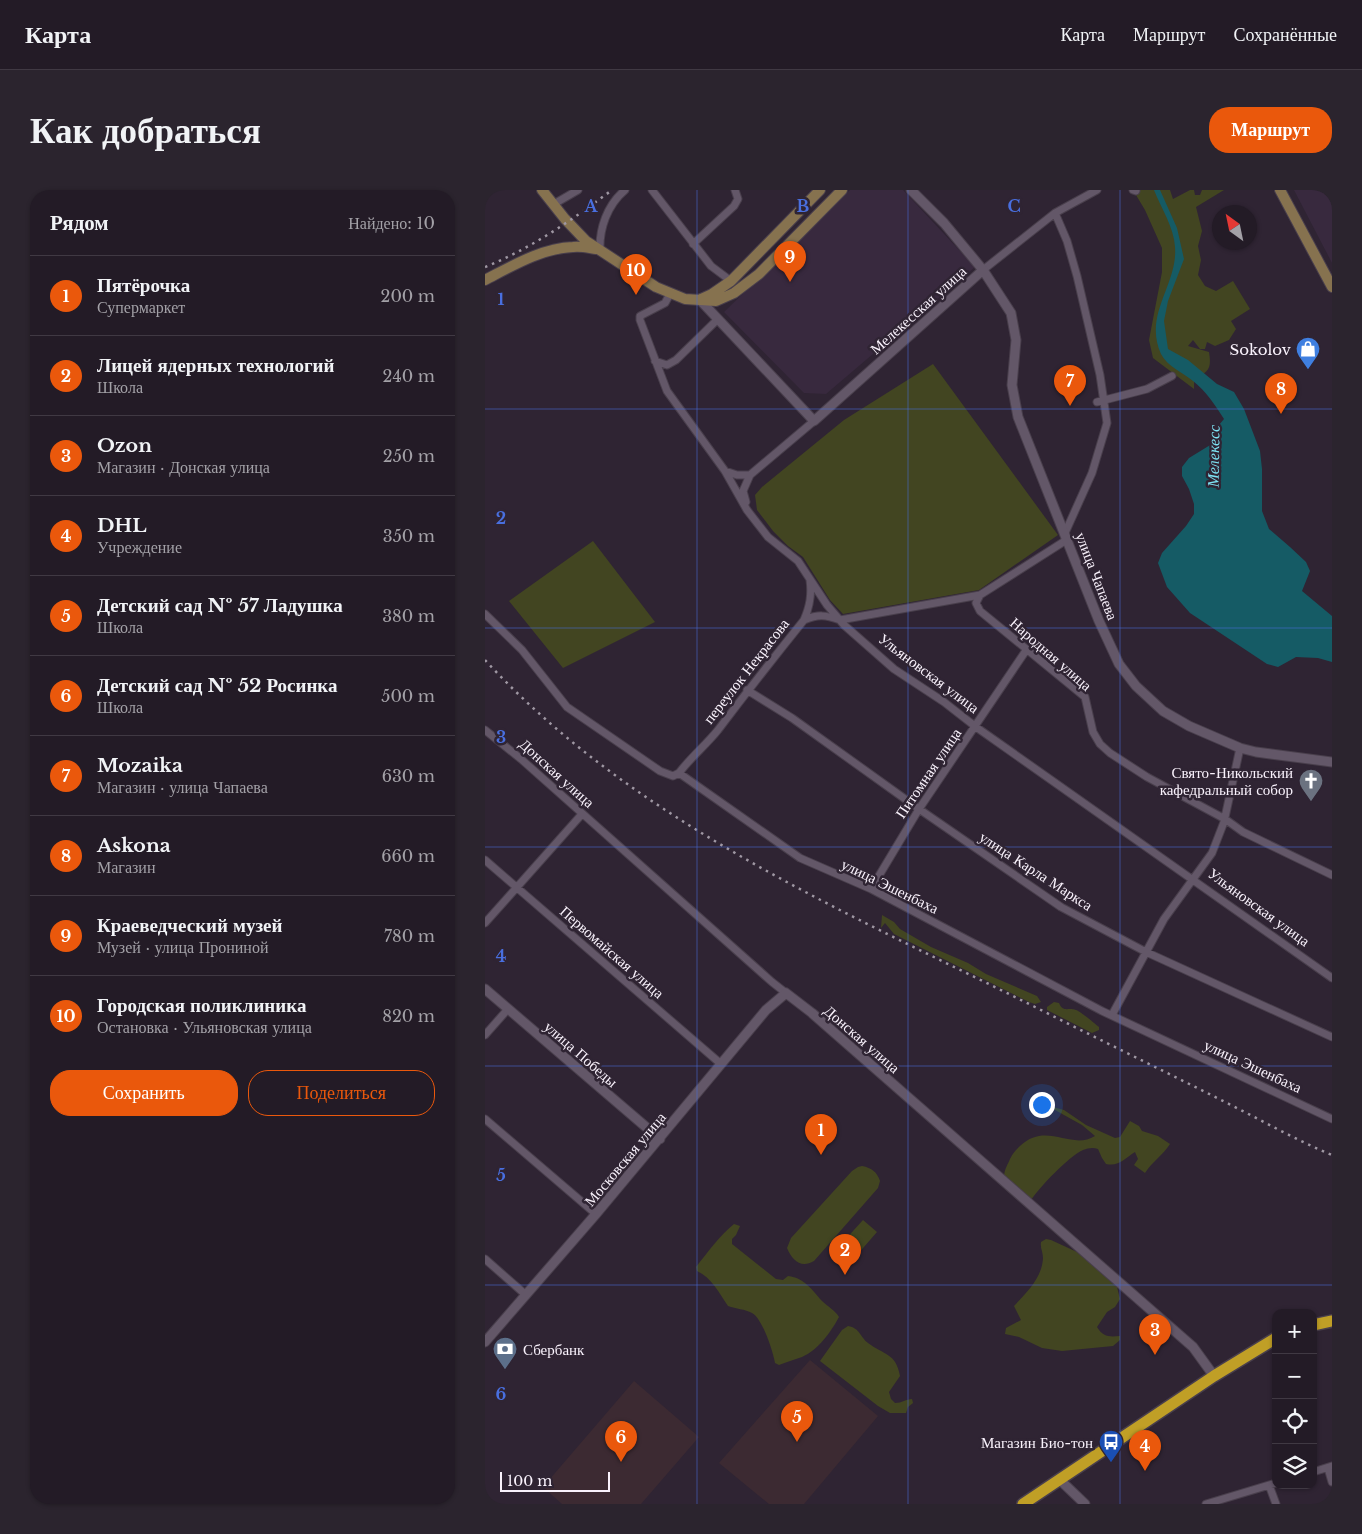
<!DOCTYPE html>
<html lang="ru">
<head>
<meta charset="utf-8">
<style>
	:root { --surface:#231b26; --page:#2b242e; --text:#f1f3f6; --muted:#a3a1a7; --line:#403943; --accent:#ea580c }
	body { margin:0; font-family:"Libre Baskerville",serif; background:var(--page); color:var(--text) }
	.controls { position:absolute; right:15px; bottom:15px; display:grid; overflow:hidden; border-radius:10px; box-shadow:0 1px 4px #0004 }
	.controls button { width:45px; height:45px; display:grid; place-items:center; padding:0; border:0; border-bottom:1px solid var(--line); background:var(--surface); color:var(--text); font:25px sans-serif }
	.compass { position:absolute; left:727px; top:15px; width:45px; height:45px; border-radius:50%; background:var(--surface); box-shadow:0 1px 4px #0004; rotate:327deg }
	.scale { position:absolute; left:15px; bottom:12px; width:110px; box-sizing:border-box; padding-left:5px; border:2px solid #f9f2fc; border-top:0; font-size:14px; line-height:18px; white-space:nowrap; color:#f9f2fc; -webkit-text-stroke:4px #2f2433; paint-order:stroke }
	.you { position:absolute; left:556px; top:914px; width:18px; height:18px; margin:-12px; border:4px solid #fff; border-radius:50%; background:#1a73e8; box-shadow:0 0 0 8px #1a73e833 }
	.badge { display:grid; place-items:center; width:32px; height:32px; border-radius:50%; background:var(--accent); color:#fff; font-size:16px; font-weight:700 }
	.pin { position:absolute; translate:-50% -41px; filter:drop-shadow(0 1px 2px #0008) }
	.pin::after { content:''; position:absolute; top:26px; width:18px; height:15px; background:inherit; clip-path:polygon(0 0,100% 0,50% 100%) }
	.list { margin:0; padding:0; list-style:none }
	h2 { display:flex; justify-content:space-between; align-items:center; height:65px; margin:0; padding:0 20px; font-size:21px }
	h2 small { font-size:16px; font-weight:400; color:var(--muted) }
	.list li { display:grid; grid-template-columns:32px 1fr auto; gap:15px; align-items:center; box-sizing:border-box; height:80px; padding:0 20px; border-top:1px solid var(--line) }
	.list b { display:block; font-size:19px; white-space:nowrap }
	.list p { margin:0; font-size:16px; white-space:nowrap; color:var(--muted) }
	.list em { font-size:16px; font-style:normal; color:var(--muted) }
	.actions { display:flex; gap:10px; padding:15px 20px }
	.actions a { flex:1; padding:11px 0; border:1px solid var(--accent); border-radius:20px; text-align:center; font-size:18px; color:var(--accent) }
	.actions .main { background:var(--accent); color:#fff }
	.icon { flex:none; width:28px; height:28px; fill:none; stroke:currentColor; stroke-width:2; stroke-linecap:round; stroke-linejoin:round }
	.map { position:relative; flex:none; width:847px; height:1314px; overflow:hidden; border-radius:20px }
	header { display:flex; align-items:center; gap:30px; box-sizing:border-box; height:70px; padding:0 25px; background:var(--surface); border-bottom:1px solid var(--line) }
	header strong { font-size:24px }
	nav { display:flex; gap:28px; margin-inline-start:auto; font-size:18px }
	.intro { display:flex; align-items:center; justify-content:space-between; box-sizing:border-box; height:120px; padding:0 30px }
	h1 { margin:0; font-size:35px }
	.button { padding:12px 22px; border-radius:20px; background:var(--accent); color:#fff; font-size:18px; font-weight:700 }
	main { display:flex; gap:30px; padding:0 30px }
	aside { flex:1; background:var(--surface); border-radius:20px; box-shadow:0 1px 4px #0004 }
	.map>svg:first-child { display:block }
</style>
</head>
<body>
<header>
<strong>Карта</strong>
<nav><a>Карта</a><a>Маршрут</a><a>Сохранённые</a></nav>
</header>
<div class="intro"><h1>Как добраться</h1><a class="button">Маршрут</a></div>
<main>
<aside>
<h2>Рядом<small>Найдено: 10</small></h2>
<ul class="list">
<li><span class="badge">1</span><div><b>Пятёрочка</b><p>Супермаркет</p></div><em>200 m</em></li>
<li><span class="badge">2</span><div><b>Лицей ядерных технологий</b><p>Школа</p></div><em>240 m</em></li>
<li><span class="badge">3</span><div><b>Ozon</b><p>Магазин · Донская улица</p></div><em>250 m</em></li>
<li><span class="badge">4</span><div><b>DHL</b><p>Учреждение</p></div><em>350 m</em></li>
<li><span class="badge">5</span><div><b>Детский сад № 57 Ладушка</b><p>Школа</p></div><em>380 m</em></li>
<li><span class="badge">6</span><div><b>Детский сад № 52 Росинка</b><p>Школа</p></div><em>500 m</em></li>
<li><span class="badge">7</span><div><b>Mozaika</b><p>Магазин · улица Чапаева</p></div><em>630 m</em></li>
<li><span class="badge">8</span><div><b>Askona</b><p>Магазин</p></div><em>660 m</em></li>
<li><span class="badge">9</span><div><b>Краеведческий музей</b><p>Музей · улица Прониной</p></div><em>780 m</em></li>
<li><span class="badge">10</span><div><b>Городская поликлиника</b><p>Остановка · Ульяновская улица</p></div><em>820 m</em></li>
</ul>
<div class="actions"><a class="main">Сохранить</a><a>Поделиться</a></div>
</aside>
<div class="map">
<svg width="847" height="1314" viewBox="0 0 847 1314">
	<rect width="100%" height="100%" fill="#2f2433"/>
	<path fill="#38293e" d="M365 0H418L490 77 341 204 319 203 239 122Z
		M809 0H847V73Z"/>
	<path fill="#3c2a32" d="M325 1170 393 1226 319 1314H284L234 1273Z
		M149 1191 214 1247 156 1314H77L58 1297Z"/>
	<path fill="#424521" d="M648 0H685L688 9 705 0H709L710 5H715L717 0H739L711 17 717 41 713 56 716 70 713 85 720 96 731 101 748 91 765 119 746 131 751 139 744 150 730 156 722 152 720 159H715L708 150 703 156 724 162C727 180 723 181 709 190V199L668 168 664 150 677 82V58L660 20Z
		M448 174 573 345 494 400 358 424 345 410 318 367 303 356 288 341 272 320 270 305 277 297 359 230Z
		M108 351 170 432 78 478 24 411Z
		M397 725 409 732 415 739 446 757 483 773 501 784 552 806 556 812 550 814 544 812 409 744 400 733 396 738Z
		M569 812 574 813C578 823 583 817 591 820 595 821 609 833 614 837V840L607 843 562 820V817Z
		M561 915 579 920 601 935 630 948 635 947 645 931 654 936 657 941 673 946 685 954C677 966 668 971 660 983L649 975 653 969 650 962C640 968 634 977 621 974L617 968 613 959C608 957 603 958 598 960 583 967 556 996 546 1010L519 987C519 980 523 974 525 969 528 963 531 960 535 956 562 931 586 961 610 946L597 935Z
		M377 976C387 978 392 982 395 991L393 998 329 1071C316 1079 307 1070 302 1058L306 1048 367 981 373 977Z
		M378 1030 392 1042 372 1065 358 1052Z
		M249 1034 255 1036 251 1045 247 1049V1054L291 1089 298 1090 303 1086C320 1088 327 1100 337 1111 343 1117 350 1120 354 1127 346 1142 333 1160 317 1167 309 1170 301 1172 294 1175L290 1173C288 1161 277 1128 267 1123 260 1119 251 1119 243 1116 234 1103 227 1088 212 1081L211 1077C223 1062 234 1046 249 1034Z
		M561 1049 566 1050 592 1062 632 1097 635 1109 630 1117 622 1122 612 1137C618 1147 624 1147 635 1146V1150L628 1156 577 1161 557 1158 534 1147 520 1144 521 1138 536 1130 529 1116C542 1102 557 1088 558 1068 558 1062 555 1058 556 1052Z
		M363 1136C375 1138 375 1147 383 1153 399 1165 411 1163 415 1186L404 1202 406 1209 410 1213C417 1213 421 1209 427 1209L428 1213 423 1217 421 1223H405L393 1216 335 1171 357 1140Z"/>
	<path fill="#155b65" d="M669 0H675L692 38 699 69 683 111 679 131 683 159 703 170 732 194 749 202 759 219 775 261 777 279V321L784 339 805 357 821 372 825 381 817 401 847 426V472L833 468 811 467 793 477 782 474 705 423 682 397 673 373 677 363 701 336 709 324V314L704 299 697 286V277L704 268 735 249 734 235 739 229C730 215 721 201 708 191 698 183 682 176 676 164 658 124 693 95 690 57 689 37 676 18 669 0Z"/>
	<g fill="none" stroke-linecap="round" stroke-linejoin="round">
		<defs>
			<path id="minor" d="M167 0 226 76 246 91
				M648 0 651 1
				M69 14 93 0
				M208 54 249 16 253 9 250 0
				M115 61C114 39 122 15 140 0
				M498 80 570 23
				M185 104 180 113 155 126V130L182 201 240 281 262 320 283 347 313 371 342 415 359 435 409 479 459 512 491 537 847 788
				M170 171 182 175 191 170 233 129
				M612 212 662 199 687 186
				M240 281 252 285H265
				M261 312 258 301 265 285 329 231
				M580 343 607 283 622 233 615 185 592 86 582 51 570 23 612 0
				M495 405 491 413 495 421 600 507 608 542 615 554 625 563 662 587 740 629 758 642 847 685
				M0 424 37 460 82 517 175 581 188 586 194 583 315 668 386 699 617 821 847 929
				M319 430C334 424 340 425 355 430L495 405 583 349
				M262 500 307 528 434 619 576 717 661 762 847 847
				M0 540 36 569 287 792 301 803
				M194 583C206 567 221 555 233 540 261 503 290 466 319 430 325 416 327 405 325 390
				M0 670 236 874
				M386 699 434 619 542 459
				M0 733 97 624
				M627 825 679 729 727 663 739 632 755 558
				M0 845 23 819
				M0 929 111 1024
				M0 1069 41 1105
				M843 1278 847 1292
				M828 1282 847 1276
				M784 1295 791 1314
				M721 1314 791 1293"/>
			<path id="tertiary" d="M426 0 459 33 498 80 526 123 531 150 527 195 533 227 614 431 634 474 651 496 678 521 704 536 755 558 771 562 847 572
				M215 110 329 231 498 80
				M0 799 175 949
				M0 1152 111 1024 281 820 301 803 327 823 708 1157 729 1186
				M575 1290 600 1314"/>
			<path id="secondary" d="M57 0 80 29 101 51 171 97 200 109 231 111 249 103 274 84 357 0
				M795 0 847 97
				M0 90C27 76 57 58 88 57 96 56 104 58 111 59
				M216 109 227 104 246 91 335 0"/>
			<path id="trunk" d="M828 1135 847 1131
				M538 1314 729 1186 791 1148"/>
		</defs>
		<use href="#minor" stroke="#493f4c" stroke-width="9"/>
		<use href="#tertiary" stroke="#493f4c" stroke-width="11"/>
		<use href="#secondary" stroke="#493f4c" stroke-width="12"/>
		<use href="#trunk" stroke="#493f4c" stroke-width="14"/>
		<use href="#minor" stroke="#635768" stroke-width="7"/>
		<use href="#tertiary" stroke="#635768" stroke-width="9"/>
		<use href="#secondary" stroke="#86724f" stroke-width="10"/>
		<use href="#trunk" stroke="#c09f26" stroke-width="11"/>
		<path stroke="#9f97a3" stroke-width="2.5" stroke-dasharray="2.5 5" stroke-linecap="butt" d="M0 77C47 58 87 30 127 0
			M0 470C149 632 357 720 550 817 613 849 677 880 740 912 776 930 811 950 847 965"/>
	</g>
	<path fill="none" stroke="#496fdf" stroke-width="1" stroke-opacity="0.55" d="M212 0V1314M423 0V1314M635 0V1314M0 219H847M0 438H847M0 657H847M0 876H847M0 1095H847"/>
	<defs>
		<symbol id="shop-pin" viewBox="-11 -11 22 30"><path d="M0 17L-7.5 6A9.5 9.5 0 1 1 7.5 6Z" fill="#3f7fe0" stroke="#2f2433"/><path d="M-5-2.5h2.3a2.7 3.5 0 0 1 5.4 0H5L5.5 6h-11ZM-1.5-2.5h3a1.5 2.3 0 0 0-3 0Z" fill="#fff"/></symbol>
		<symbol id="church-pin" viewBox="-11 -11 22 30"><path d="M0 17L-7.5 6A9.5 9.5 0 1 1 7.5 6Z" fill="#6b7280" stroke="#2f2433"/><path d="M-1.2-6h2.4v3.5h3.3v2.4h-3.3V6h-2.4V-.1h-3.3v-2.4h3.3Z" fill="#fff"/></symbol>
		<symbol id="bank-pin" viewBox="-11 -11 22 30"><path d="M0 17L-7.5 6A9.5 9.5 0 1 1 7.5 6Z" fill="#5c6f8a" stroke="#2f2433"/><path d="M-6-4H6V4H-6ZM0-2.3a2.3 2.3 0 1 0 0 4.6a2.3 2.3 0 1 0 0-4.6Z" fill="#fff"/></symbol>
		<symbol id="bus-pin" viewBox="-11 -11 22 30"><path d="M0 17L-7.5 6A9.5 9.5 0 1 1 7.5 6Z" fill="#1a4fb4" stroke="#2f2433"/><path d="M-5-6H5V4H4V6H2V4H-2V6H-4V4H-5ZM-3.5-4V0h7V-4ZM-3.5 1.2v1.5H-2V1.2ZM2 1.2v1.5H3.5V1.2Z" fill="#fff"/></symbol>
	</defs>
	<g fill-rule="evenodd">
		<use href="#shop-pin" x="809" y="145" width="28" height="38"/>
		<use href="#church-pin" x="812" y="577" width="28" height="38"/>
		<use href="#bank-pin" x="6" y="1145" width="28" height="38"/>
		<use href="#bus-pin" x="612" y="1238" width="28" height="38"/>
	</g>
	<g text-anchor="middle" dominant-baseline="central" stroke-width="5" stroke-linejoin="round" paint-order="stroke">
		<g font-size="15" fill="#f9f2fc" stroke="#2f2433">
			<text transform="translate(433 120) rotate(-42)">Мелекесская улица</text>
			<text transform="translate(612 386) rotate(69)">улица Чапаева</text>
			<text transform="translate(566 464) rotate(41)">Народная улица</text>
			<text transform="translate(261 481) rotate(-52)">переулок Некрасова</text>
			<text transform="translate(444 483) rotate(37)">Ульяновская улица</text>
			<text transform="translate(72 583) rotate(42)">Донская улица</text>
			<text transform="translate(443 583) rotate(-56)">Питомная улица</text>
			<text transform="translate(551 681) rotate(33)">улица Карла Маркса</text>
			<text transform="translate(405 696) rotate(26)">улица Эшенбаха</text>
			<text transform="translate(774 717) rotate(36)">Ульяновская улица</text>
			<text transform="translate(127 762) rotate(41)">Первомайская улица</text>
			<text transform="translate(377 849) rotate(41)">Донская улица</text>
			<text transform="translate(96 864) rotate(41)">улица Победы</text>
			<text transform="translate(768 876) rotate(25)">улица Эшенбаха</text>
			<text transform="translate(140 969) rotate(-50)">Московская улица</text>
		</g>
		<g font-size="15" fill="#f9f2fc" stroke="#2f2433" text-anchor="end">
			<text x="806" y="159">Sokolov</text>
			<text x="808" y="582">Свято-Никольский<tspan x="808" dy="17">кафедральный собор</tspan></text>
			<text x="38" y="1159" text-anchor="start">Сбербанк</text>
			<text x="608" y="1252">Магазин Био-тон</text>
		</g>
		<g font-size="16" font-style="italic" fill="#7ee3f4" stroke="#2f2433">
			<text transform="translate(728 266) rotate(-89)">Мелекесс</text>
		</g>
	</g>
	<g font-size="16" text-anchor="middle" font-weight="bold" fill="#496fdf" stroke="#2f2433" stroke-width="5" stroke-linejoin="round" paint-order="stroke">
		<text x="106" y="22">A</text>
		<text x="318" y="22">B</text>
		<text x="529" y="22">C</text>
		<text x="16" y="115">1</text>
		<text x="16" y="334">2</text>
		<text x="16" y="553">3</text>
		<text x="16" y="772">4</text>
		<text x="16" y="991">5</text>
		<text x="16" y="1210">6</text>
	</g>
</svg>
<div class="controls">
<button>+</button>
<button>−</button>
<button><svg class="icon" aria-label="locate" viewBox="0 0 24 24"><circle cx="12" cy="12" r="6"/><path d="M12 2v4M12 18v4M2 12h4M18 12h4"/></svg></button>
<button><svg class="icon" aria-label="layers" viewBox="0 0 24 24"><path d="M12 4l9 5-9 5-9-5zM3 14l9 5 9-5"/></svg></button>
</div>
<svg class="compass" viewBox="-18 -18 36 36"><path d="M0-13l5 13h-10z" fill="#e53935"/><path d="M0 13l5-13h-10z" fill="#a3a1a7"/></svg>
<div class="scale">100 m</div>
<div class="you"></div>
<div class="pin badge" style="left:336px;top:965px">1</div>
<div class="pin badge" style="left:360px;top:1085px">2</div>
<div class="pin badge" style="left:670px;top:1165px">3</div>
<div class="pin badge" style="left:660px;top:1281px">4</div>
<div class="pin badge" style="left:312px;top:1252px">5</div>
<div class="pin badge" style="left:136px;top:1272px">6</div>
<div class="pin badge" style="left:585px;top:216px">7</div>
<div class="pin badge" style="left:796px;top:224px">8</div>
<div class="pin badge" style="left:305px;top:92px">9</div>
<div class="pin badge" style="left:151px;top:105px">10</div>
</div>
</main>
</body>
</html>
